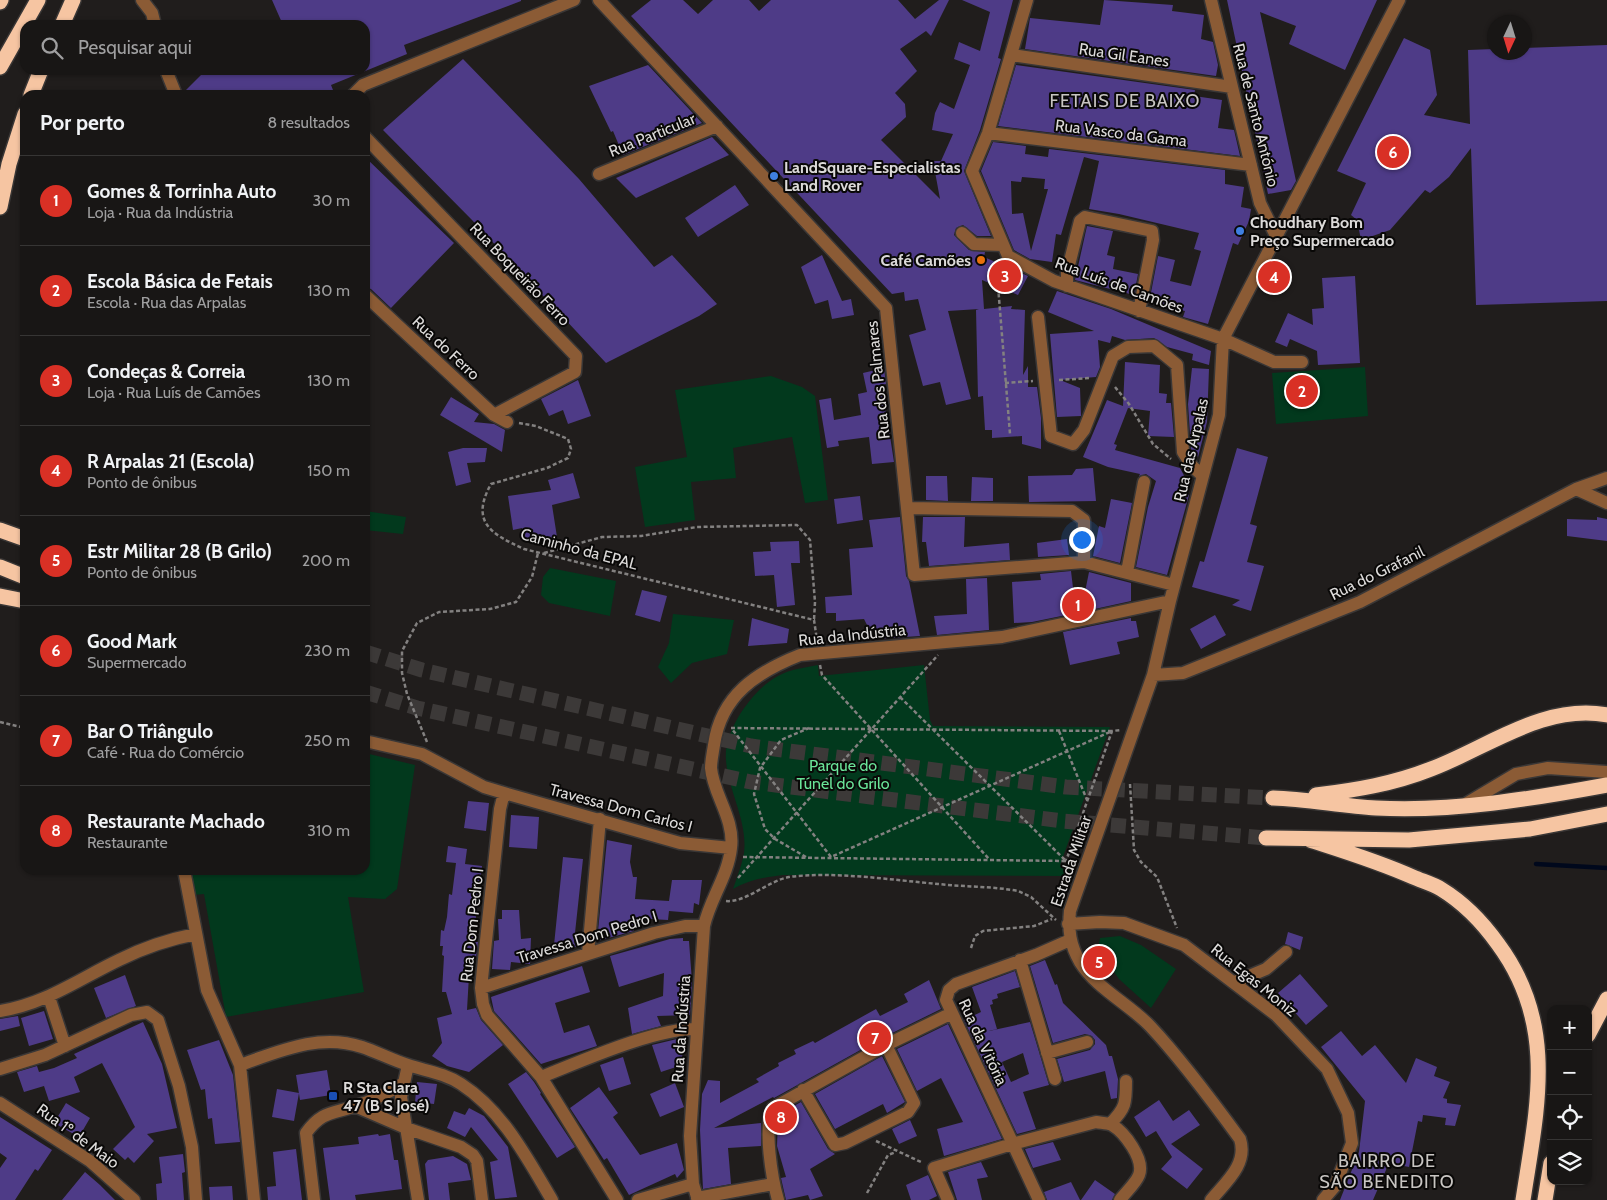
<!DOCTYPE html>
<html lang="pt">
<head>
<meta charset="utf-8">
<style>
	:root { --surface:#181615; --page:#211f1e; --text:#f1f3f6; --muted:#9f9fa0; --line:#363534; --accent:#d93025 }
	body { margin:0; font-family:Cabin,sans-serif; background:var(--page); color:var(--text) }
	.controls { position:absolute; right:15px; bottom:15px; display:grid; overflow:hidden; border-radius:10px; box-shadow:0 1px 4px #0004 }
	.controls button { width:45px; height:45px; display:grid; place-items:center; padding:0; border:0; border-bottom:1px solid var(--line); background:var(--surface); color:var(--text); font:25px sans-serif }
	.compass { position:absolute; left:1487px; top:15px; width:45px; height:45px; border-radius:50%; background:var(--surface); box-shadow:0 1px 4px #0004; rotate:184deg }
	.you { position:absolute; left:1081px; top:539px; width:18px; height:18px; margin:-12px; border:4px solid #fff; border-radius:50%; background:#1a73e8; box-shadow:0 0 0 8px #1a73e833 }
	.badge { display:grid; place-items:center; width:32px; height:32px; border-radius:50%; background:var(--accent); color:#fff; font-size:16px; font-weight:700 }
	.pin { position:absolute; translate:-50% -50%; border:2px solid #fff; box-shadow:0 1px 5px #0006 }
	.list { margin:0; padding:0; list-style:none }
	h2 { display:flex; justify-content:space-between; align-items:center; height:65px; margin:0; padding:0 20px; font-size:21px }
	h2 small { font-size:16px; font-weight:400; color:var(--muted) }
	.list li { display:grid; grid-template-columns:32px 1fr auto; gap:15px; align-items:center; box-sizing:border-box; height:90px; padding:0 20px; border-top:1px solid var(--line) }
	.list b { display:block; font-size:19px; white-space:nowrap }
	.list p { margin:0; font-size:16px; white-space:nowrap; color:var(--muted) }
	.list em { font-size:16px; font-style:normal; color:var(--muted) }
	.icon { flex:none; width:28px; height:28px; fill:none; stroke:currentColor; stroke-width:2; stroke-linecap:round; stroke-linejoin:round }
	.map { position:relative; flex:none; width:1607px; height:1200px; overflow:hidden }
	.search { position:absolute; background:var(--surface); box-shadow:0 1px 4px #0004; left:20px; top:20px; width:350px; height:55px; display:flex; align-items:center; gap:12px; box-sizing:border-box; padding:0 18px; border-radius:15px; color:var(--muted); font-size:19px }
	.panel { position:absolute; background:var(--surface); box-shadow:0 1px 4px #0004; left:20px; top:90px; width:350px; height:785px; border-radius:15px }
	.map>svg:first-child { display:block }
</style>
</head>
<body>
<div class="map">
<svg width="1607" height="1200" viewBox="0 0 1607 1200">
	<rect width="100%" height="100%" fill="#201d1c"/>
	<path fill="#02391d" d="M1365 367 1368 416 1276 424 1272 373Z
		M771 376 802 387 815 396 828 500 805 503 792 437 733 448 736 478 691 482 695 520 645 527 635 467 687 457 675 390Z
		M365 511 406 517 403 534 365 530Z
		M550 568 616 581 610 616 549 603 541 595 543 577Z
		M673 614 734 620 727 654 692 663 671 683 658 667 669 643Z
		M818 665 819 676 924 665 930 720 933 726 1110 727 1060 865H1071L1070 876 783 875C765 877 749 880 733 889 737 877 742 865 744 853 748 821 728 791 726 760 723 731 753 689 778 676 790 669 804 668 818 665Z
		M365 753 415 765 397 889 385 899 348 897 364 992 226 1017 204 894 193 895 190 870H365Z
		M1120 936 1141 945 1176 969 1151 1008 1119 979 1098 949 1100 938Z"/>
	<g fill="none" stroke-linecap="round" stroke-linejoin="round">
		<path stroke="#00081c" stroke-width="4.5" d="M1536 864 1607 868"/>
	</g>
	<path fill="#4e3b87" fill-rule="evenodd" d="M272 0H521V1L404 45 407 54 331 85 335 95H184V92L206 70H365V25H283Z
		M651 0H683L698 14 713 0H749L759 11 771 0H898L915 19 939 0H949L931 36 926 31 900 49 917 71 895 93 905 104 906 117 881 140 940 199 933 161H941L953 134 932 130 935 113 940 102 954 109 970 65 954 59 959 42 980 51 990 12 962 0H1013L998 58 1001 59 980 130 964 171 991 236H977L963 225 956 228 954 235 969 250 985 252 984 257 1028 276 1018 295 982 280 984 309 1012 306 1011 309 1025 310 1023 375 1028 366V387H1037L1041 418V449L1022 444V436L992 438V430H985L983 396 978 397 976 310 979 309 948 311 971 399 946 405 940 382 923 386 909 335 926 330 918 299 905 301 904 292 892 294 631 16Z
		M1104 0 1173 5 1172 11 1204 15 1201 39 1213 42 1218 65 1216 76 1025 49 1030 18 1100 25Z
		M1227 0H1377L1345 70 1289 44 1296 26 1260 12 1296 181 1291 190 1268 194Z
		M1404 38 1430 50 1437 95 1424 115 1470 124 1468 50 1494 49V52H1524V48L1607 45V301L1476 305 1471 148 1449 177 1430 193 1425 190 1390 230 1361 240 1357 220 1351 215 1366 183 1337 171Z
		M463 59 579 179 654 267 672 255 717 304 699 316 606 363 472 220 383 130Z
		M648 65 702 123 623 155 613 131 611 132 589 86Z
		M1016 65 1195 90 1194 96 1222 100 1218 128 1234 130 1240 156 998 126Z
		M712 137 729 155 636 198 616 178Z
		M993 142 1026 146 1025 154 1048 157 1049 149 1225 170V184L1244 187 1241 207 1251 209 1249 221 1238 245 1233 243 1208 324 1183 317 1185 311 1149 303 1158 256 1175 260 1170 281 1191 286 1201 251 1194 249 1199 233 1119 214 1089 209 1099 161 1084 157 1061 235 1056 234 1052 262 1030 259 1014 250 981 171ZM1022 177 1045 179 1044 189H1048L1031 251 1023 213 1012 214 1011 181 1021 182Z
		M365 157 454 243 391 308 371 289 365 287Z
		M735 185 749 205 698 237 685 218Z
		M1087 226 1113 231 1107 255 1115 257 1113 269 1138 274 1134 295 1075 280Z
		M822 255 842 301 851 299 854 315 832 319 828 300 815 304 801 267Z
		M1355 276 1360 363 1318 365 1317 351 1290 339 1287 347 1275 342 1288 313 1313 325 1312 309 1324 308 1322 278Z
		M1057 291 1111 309 1211 351 1209 365 1192 360 1193 354 1167 347 1154 338 1125 340 1112 336 1110 343 1098 340 1100 367 1096 377 1060 380 1080 388 1081 416 1057 417 1050 334 1094 331 1048 312Z
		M1125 362 1160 365 1159 393 1167 394 1166 403H1171L1174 437 1148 436 1150 411 1128 408 1114 444 1117 445 1115 450 1180 468 1188 483 1186 493 1189 495 1167 575 1136 567 1148 507 1156 481 1146 474 1139 476 1140 474 1108 467 1083 457 1107 400 1123 406Z
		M884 368 886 384 882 385 894 462 872 464 869 437 838 441 839 446 827 448 819 400 831 398 834 420 861 415 858 394 867 392 863 373Z
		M1192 368 1209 369 1207 422 1198 457 1191 449 1188 404Z
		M578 380 591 416 568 424 563 410 549 416 541 399Z
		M451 397 479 414 474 422 494 424 505 430 502 452 440 415Z
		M463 448H487L485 462 467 463 471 482 456 486 448 452Z
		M1237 448 1268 457 1250 524 1257 526 1247 562 1264 566 1251 611 1232 605 1240 600 1192 587 1200 561 1204 562Z
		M1093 468 1096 501 1029 502 1028 476 1072 475 1076 469Z
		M573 473 580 498 552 505 557 537 524 542 522 528 513 530 508 496 551 490 548 480Z
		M926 476H947L948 501 926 500Z
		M972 477 993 478V501H971Z
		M860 496 863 520 837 524 834 499Z
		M1111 499 1132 503 1120 563 1093 556 1099 526 1105 528Z
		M900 517 906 576 909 581 920 636 874 639 864 619 836 621V613H826L825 597 852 595 849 549 873 547 869 520Z
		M923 517H965L964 547 1009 543 1010 560 929 566 926 542H922Z
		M1597 517 1607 519V541L1567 536V519L1597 520Z
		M1067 539 1069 555 1038 557 1037 543Z
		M799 541 800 563H791L795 605 777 607 774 575 755 576 753 552 771 551 770 542Z
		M1071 571 1076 613 1032 622 1014 623 1012 582 1041 580 1040 574Z
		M1089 572 1131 583V601L1081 612Z
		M987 578 989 630 937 635 934 616 967 614 966 579Z
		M642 590 667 596 660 622 635 615Z
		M1215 615 1226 635 1201 649 1190 629Z
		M752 618 789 629 787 643 748 646Z
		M1131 618V621H1136L1139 637 1117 642 1120 654 1070 665 1063 632Z
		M468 801 489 803 486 831 464 828Z
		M511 815 539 817 537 849 509 847Z
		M607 840 632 845 630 862 633 877H637L635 899 669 901 672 880H702L699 905 694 903 693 913 669 911 668 920 633 918 634 931 597 941Z
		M448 846 467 849 465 864 482 866 473 942H478L476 958H470L467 1010 476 1008 481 1020 503 1045 469 1072 447 1066 432 1056 442 1043 437 1018 452 1014 446 992H442L444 956 442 955 443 946H440L441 930 444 931 447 917 449 894 452 895 456 863 446 862Z
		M563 857 583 859 574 942 576 947 554 945Z
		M502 910H519L521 939 531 938 530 964 511 962 510 970 492 969 494 941 499 940 498 919H502Z
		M1288 932 1303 937 1300 950 1285 944Z
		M683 938V941H689L692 982 690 1015 657 1016 661 1026 632 1034 628 1008 663 996 664 973 619 987 610 956 670 939Z
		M1045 960 1055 985 1057 984 1063 1003 1106 1045 1109 1056H1112L1118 1079 1117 1098 1111 1099 1105 1071 1064 1082 1057 1059 1090 1050 1095 1044V1040L1092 1036 1085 1034 1053 1043 1030 966Z
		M582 966 590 992 555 1003 564 1033 589 1025 597 1046 541 1064 494 1011 491 997Z
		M1015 971 1020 987 997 994 998 998 992 1000 993 1004 990 1005 997 1029 989 1031 1030 1022 1049 1085 1023 1092 1036 1129 1017 1134 964 1020 981 1012 972 987ZM1023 1053 1029 1074 1011 1082 1002 1062Z
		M1300 974 1328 1006 1306 1025 1278 993Z
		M125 975 136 1006 106 1018 94 988Z
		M929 980 941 1009 882 1038 774 1098 773 1097 714 1128 761 1123V1146L728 1148 731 1184 703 1189 700 1130 702 1094 708 1080 720 1081V1103L759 1082 756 1079 779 1066 778 1063 796 1054 794 1050 813 1041 815 1043 876 1009 880 1016 908 1002 904 994Z
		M44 1011 53 1039 29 1046 21 1018Z
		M18 1016 20 1026 0 1031V1019Z
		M143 1022 162 1064 177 1128 147 1134 154 1141 134 1163 128 1157 125 1160 113 1149 135 1127 102 1063 74 1077 80 1092 49 1101 44 1086 24 1092 17 1072 37 1066 39 1072 54 1068 77 1058 74 1054Z
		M948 1024 1002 1139 944 1156 937 1129 963 1122 941 1078 917 1091 897 1049Z
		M1341 1031 1362 1056 1375 1045 1406 1083 1416 1058 1437 1067 1434 1076 1450 1082 1443 1098 1447 1099V1103L1461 1105 1455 1126 1445 1125 1446 1118 1423 1115 1422 1122 1418 1121 1409 1167 1389 1163 1373 1200H1340L1359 1152 1365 1101 1321 1047Z
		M677 1039 685 1064 661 1072 652 1045Z
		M219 1040 233 1075 240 1142 215 1144 212 1118 208 1119 205 1089 201 1090 187 1050Z
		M882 1056 905 1102 887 1113 883 1104 835 1129 815 1094Z
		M623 1057 631 1084 609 1091 600 1065Z
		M327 1070 331 1095 300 1100 296 1075Z
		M526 1072 534 1082 541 1093 540 1094 575 1147 557 1158 508 1084Z
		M417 1082 437 1084 434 1104 415 1102Z
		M675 1083 684 1107 660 1117 650 1094Z
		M599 1087 618 1113 613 1117 640 1155 677 1143 684 1170 677 1178 675 1174 629 1195 607 1158 604 1160 570 1108Z
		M277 1089 299 1093 294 1121 272 1117Z
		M1159 1100 1173 1121 1189 1110 1200 1125 1171 1144 1203 1169 1187 1189 1161 1169 1172 1157 1156 1131 1146 1137 1134 1117Z
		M801 1102 828 1149 835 1154 810 1169 823 1196 810 1200 808 1195 786 1200 781 1178 786 1177 777 1146 778 1120 787 1118 783 1112Z
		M66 1103 90 1118 79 1137 54 1123Z
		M469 1108 484 1116 508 1147 517 1197 495 1199 490 1162 498 1160 471 1127 465 1137 447 1128 454 1111 465 1115Z
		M0 1117 52 1150 38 1171 35 1169 15 1200H0V1168L7 1158 0 1153Z
		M910 1120 917 1136 899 1144 892 1129Z
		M378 1134 379 1136 390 1134 394 1160H398L402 1189 355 1195 356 1200H330L323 1148 359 1144 358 1137Z
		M1053 1142 1061 1160 1033 1168 1025 1149Z
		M296 1149 302 1200H268L267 1187 276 1186 273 1152Z
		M183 1154 185 1172 182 1173 184 1200H157L156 1184 162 1183 159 1157Z
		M453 1156 467 1164 471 1180 448 1183 450 1200H429L425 1164 428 1160Z
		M981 1162 988 1177 977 1179 982 1200H957L948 1172Z
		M85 1172 100 1185 115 1200H62Z
		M928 1175 937 1196 929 1200H911L906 1185Z
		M1095 1180 1115 1194 1112 1200H1081Z
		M1071 1182 1080 1200H1047L1044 1192Z
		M232 1186 233 1200H210L209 1187Z"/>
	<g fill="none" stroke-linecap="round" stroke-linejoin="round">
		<path stroke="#3c3938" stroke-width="15" stroke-dasharray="15 8" stroke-linecap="butt" d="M365 652 422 670 751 746 1066 787 1273 798
			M365 692 417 708 751 782 1063 821 1266 838"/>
		<defs>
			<path id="minor" d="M142 0 152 13 155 25
				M599 0 886 308 914 575 1084 562 1174 585
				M1027 0 988 133 972 171 1008 256 1054 281 1223 339 1274 362H1302
				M1211 0 1260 203 1276 236
				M1012 55 1232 87
				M166 70 176 95
				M353 95 363 85 574 0
				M988 133 1251 165
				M365 137 576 356 575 372 494 415
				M599 174 717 126
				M962 233 974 244 1003 245
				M1067 286V273L1080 221 1085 217 1152 231 1153 240 1139 311
				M365 295 494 415 507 422
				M1038 317 1051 436 1073 444 1084 430 1113 356 1128 347 1154 346 1177 365 1183 452 1192 466 1203 476
				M1576 489 1607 503
				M909 508 1072 511 1084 520V562
				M1127 572 1144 482
				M1153 675 1183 673 1360 602 1576 489 1607 478
				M365 741 422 754 484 787 504 793 680 843 731 848
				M504 793 500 809 481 988 483 1004 487 1015 541 1077 617 1200
				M1464 805 1516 774 1548 768 1607 772
				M184 870 207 990 240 1065 254 1200
				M1068 924 1100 922 1124 923 1184 945 1276 1015 1327 1069 1348 1113 1352 1143 1335 1186 1323 1200
				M588 953 600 819
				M1020 960 1055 1079
				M1235 982 1266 969 1286 952
				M481 988 654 933 685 926H704
				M49 997 65 1046
				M0 1011C45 1004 79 979 119 960 143 948 170 939 196 934
				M1047 1053 1087 1042
				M240 1065C280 1051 319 1033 362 1047 377 1052 392 1060 408 1065 426 1071 444 1073 461 1084 503 1111 527 1158 552 1200
				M408 1065 401 1097 418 1200
				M0 1069 45 1055 131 1015 147 1012 158 1020 179 1086 192 1147 196 1200
				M541 1077C582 1061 655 1028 697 1029
				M803 1090 835 1145 845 1143 908 1112 914 1103 886 1045
				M0 1103 90 1161 134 1200
				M355 1106 406 1128 461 1147 473 1155 477 1161 482 1200
				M1110 1124C1126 1108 1126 1103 1126 1081
				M697 1198 773 1184
				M314 1200 306 1133C322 1111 332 1114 356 1106 372 1101 388 1093 402 1084
				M638 1200 693 1184
				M698 1200 693 1184 690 1136 704 926C710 899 728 876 731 848 735 819 713 794 711 768 711 761 713 752 714 745 721 695 757 672 800 655L1002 637 1170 601
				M778 1200C772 1179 763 1127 773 1108L886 1045 952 1013
				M948 1200 934 1168 1012 1144 1096 1122C1101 1123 1107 1123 1112 1125 1124 1132 1145 1159 1139 1175 1136 1183 1126 1192 1120 1200
				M1039 1200 946 1000 949 990 956 984 1036 955 1070 940
				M1211 1200C1226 1182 1248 1164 1240 1139 1213 1102 1181 1059 1150 1026 1129 1004 1096 988 1080 962 1070 945 1068 930 1070 911L1153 675 1170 601 1219 415 1223 339 1399 0"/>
			<path id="highway" d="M0 2 1 0
				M62 25 73 0
				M0 67 38 0
				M31 95 41 70
				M0 207 9 164 25 114
				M0 530 25 539
				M0 567 25 577
				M0 596 25 601
				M1316 795C1356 790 1393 784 1431 769 1487 748 1544 703 1607 715
				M1273 798C1307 799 1341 806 1376 808 1453 812 1531 799 1607 785
				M1266 838 1409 840 1530 829 1607 814
				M1310 840C1344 851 1380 862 1413 877 1422 881 1433 884 1441 889 1464 903 1483 923 1498 944 1558 1025 1537 1108 1523 1200
				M1588 1035 1607 999
				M1545 1200 1551 1163"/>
		</defs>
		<use href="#minor" stroke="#3a3736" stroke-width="15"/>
		<use href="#highway" stroke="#3a3736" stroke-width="18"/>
		<path stroke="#838180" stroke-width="2.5" stroke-dasharray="4 2.5" stroke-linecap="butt" d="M996 261 1010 434
			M1059 380 1090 378
			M1005 383 1033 381
			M1115 387 1129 404 1153 444 1171 459
			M519 423 536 426 568 439 571 449 568 458 547 468 491 484C470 522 491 534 524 549L814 620 817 640
			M544 553 602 537 641 536 697 527 797 525 810 540 815 602 814 620
			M820 665 822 675 989 859
			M900 697 1065 860
			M0 722 25 728
			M731 728 1112 731 831 857 732 729
			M1059 731 1087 800
			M427 742 407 694 402 673V651L417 623 439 612 490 609 516 602 532 577 538 553
			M1130 784 1134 850 1141 862 1157 877 1177 928
			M743 857 1066 861
			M806 857 775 839 765 829 754 794 760 768 781 740 809 728
			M1074 863 1066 861 1112 731 1121 730
			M738 878 938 655
			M726 901C745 903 768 881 789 877 833 871 893 880 938 884 965 887 991 886 1018 891L1031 897 1056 920
			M971 948 975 936 983 931 1034 926 1052 919
			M876 1141 923 1163
			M867 1193 888 1155 896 1152"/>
		<use href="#minor" stroke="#8b5b35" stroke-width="12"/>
		<use href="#highway" stroke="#f6c5a2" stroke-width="15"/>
	</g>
	<g fill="#3f7fe0" stroke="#090807" stroke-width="2">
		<circle cx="774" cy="176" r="5"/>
		<circle cx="1240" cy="231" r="5"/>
	</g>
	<circle fill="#e8710a" stroke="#090807" stroke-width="2" cx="981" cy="260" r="5"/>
	<rect fill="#1a4fb4" stroke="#090807" stroke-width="2" x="328" y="1091" width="10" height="10" rx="2.5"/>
	<g text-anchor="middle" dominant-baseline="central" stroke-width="4" stroke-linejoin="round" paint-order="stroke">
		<g font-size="16" fill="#dcdad9" stroke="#090807">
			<text transform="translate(1124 55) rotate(8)">Rua Gil Eanes</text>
			<text transform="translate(1256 115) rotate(76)">Rua de Santo António</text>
			<text transform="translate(1121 133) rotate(7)">Rua Vasco da Gama</text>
			<text transform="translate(652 135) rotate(-22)">Rua Particular</text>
			<text transform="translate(520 274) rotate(46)">Rua Boqueirão Ferro</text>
			<text transform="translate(1119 285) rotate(20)">Rua Luís de Camões</text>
			<text transform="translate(446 348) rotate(43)">Rua do Ferro</text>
			<text transform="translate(878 380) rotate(-96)">Rua dos Palmares</text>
			<text transform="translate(1191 450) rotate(-77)">Rua das Arpalas</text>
			<text transform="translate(579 549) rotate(15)">Caminho da EPAL</text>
			<text transform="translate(1377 573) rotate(-26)">Rua do Grafanil</text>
			<text transform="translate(852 635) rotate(-6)">Rua da Indústria</text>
			<text transform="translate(621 808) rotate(15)">Travessa Dom Carlos I</text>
			<text transform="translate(1071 861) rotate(-71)">Estrada Militar</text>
			<text transform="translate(472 925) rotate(-84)">Rua Dom Pedro I</text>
			<text transform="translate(587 937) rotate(-17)">Travessa Dom Pedro I</text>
			<text transform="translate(1254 980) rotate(39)">Rua Egas Moniz</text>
			<text transform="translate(681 1029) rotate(-86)">Rua da Indústria</text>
			<text transform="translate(983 1042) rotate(65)">Rua da Vitória</text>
			<text transform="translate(78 1136) rotate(36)">Rua 1º de Maio</text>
		</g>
		<g font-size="16" font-weight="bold" fill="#dcdad9" stroke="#090807" text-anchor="start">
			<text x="784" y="167">LandSquare-Especialistas<tspan x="784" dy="18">Land Rover</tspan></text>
			<text x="1250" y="222">Choudhary Bom<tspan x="1250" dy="18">Preço Supermercado</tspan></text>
			<text x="971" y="260" text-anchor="end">Café Camões</text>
			<text x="343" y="1087">R Sta Clara<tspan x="343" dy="18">47 (B S José)</tspan></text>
		</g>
		<g font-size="16" fill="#6ae398" stroke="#090807">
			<text x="843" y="765">Parque do<tspan x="843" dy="18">Túnel do Grilo</tspan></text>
		</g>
		<g font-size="18" letter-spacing="1" fill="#c8c5c2" stroke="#090807">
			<text x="1125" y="101">FETAIS DE BAIXO</text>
			<text x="1387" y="1161">BAIRRO DE<tspan x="1387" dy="21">SÃO BENEDITO</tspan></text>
		</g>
	</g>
</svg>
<div class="controls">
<button>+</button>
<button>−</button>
<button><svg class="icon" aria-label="locate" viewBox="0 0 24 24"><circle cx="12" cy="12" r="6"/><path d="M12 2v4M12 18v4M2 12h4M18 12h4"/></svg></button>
<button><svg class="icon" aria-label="layers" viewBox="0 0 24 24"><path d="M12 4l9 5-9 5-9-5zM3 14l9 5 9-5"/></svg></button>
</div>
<svg class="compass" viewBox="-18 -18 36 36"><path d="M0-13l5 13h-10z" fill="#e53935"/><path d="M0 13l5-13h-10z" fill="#9f9fa0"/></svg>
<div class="you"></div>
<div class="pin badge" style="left:1078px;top:605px">1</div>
<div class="pin badge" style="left:1302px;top:391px">2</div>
<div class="pin badge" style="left:1005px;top:276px">3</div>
<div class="pin badge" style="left:1274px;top:277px">4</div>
<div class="pin badge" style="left:1099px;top:962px">5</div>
<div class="pin badge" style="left:1393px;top:152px">6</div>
<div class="pin badge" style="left:875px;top:1038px">7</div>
<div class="pin badge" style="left:781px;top:1117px">8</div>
<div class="search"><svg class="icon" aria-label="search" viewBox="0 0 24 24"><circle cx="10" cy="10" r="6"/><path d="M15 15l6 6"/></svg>Pesquisar aqui</div>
<section class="panel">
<h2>Por perto<small>8 resultados</small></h2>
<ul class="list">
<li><span class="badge">1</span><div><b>Gomes &amp; Torrinha Auto</b><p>Loja · Rua da Indústria</p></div><em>30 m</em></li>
<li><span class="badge">2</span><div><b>Escola Básica de Fetais</b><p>Escola · Rua das Arpalas</p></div><em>130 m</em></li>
<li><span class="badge">3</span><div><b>Condeças &amp; Correia</b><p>Loja · Rua Luís de Camões</p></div><em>130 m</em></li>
<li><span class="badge">4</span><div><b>R Arpalas 21 (Escola)</b><p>Ponto de ônibus</p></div><em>150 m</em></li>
<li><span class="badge">5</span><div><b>Estr Militar 28 (B Grilo)</b><p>Ponto de ônibus</p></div><em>200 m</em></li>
<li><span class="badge">6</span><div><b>Good Mark</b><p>Supermercado</p></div><em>230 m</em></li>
<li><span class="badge">7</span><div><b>Bar O Triângulo</b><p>Café · Rua do Comércio</p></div><em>250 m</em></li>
<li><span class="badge">8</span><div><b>Restaurante Machado</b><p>Restaurante</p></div><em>310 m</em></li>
</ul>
</section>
</div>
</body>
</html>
